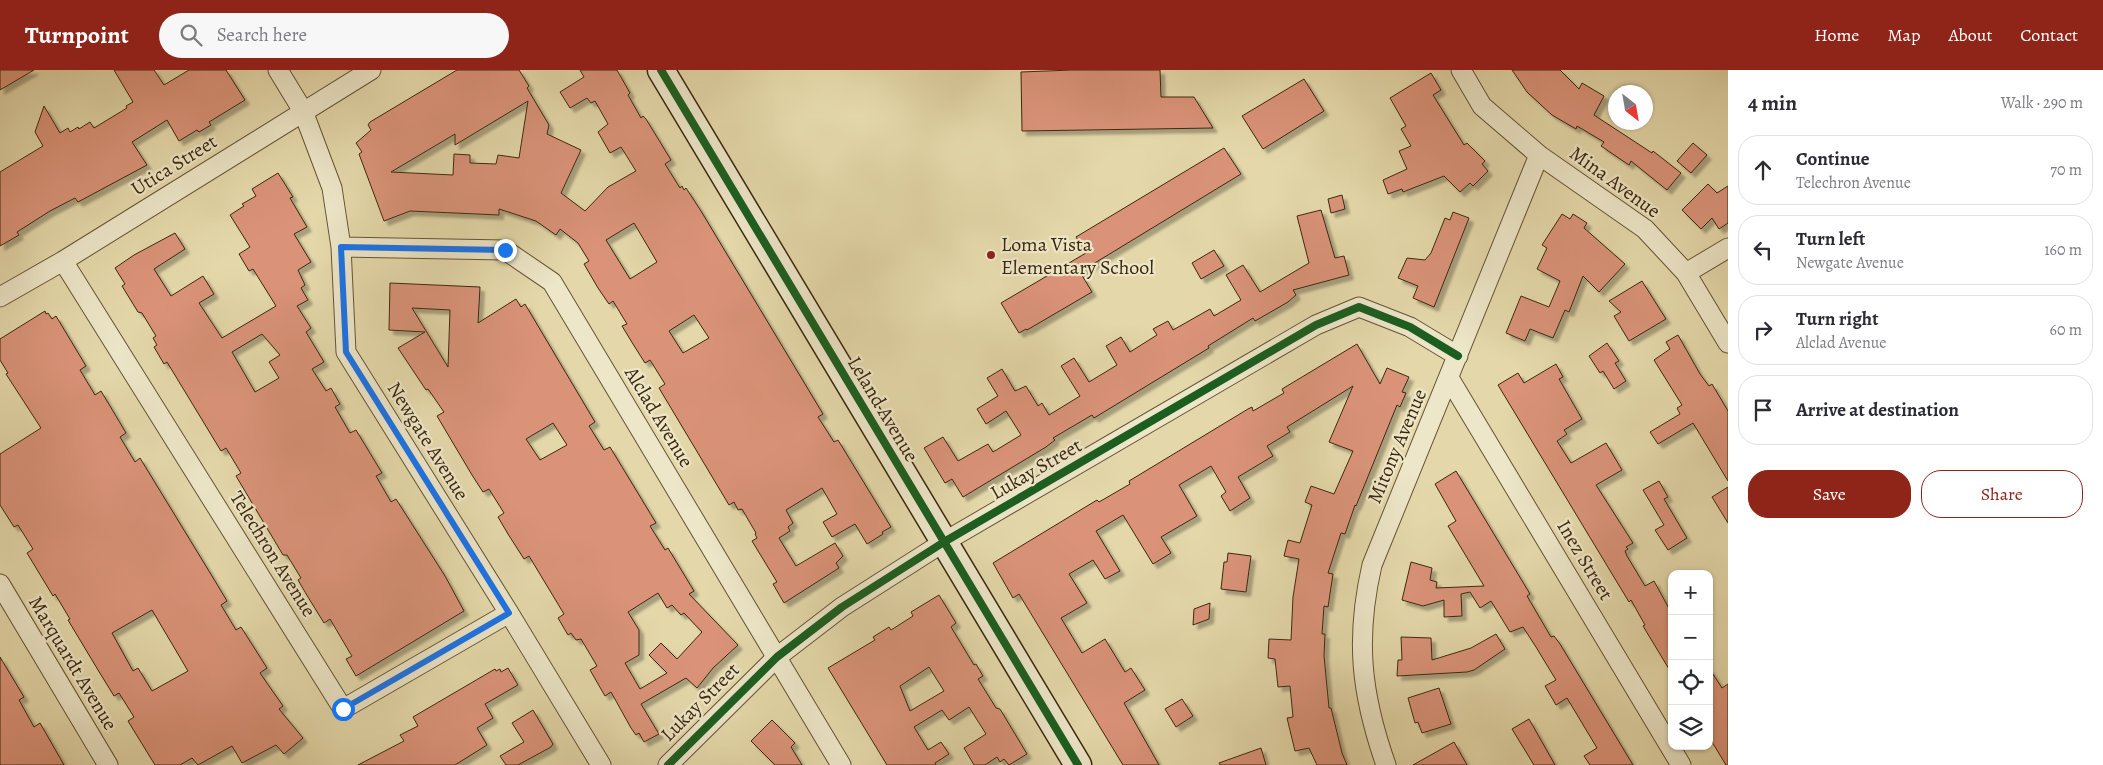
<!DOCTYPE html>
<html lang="en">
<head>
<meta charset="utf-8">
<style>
	:root { --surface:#fff; --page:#f7f7f7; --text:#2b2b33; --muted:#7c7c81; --line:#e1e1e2; --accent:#8f2418 }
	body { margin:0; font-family:Alegreya,serif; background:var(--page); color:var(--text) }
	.controls { position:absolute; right:15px; bottom:15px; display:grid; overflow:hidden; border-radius:10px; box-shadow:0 1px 4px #0004 }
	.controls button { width:45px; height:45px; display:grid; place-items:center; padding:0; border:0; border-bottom:1px solid var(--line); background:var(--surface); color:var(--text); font:25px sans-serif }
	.compass { position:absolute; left:1608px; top:15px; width:45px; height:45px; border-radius:50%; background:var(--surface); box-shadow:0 1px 4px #0004; rotate:149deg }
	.stop { position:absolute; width:15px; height:15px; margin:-11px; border:4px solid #1a73e8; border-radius:50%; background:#fff }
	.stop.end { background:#1a73e8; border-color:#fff; box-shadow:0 1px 5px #0008 }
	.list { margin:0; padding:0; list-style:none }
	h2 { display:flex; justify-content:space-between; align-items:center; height:65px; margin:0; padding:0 20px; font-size:21px }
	h2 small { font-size:16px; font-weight:400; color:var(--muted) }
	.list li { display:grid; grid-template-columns:32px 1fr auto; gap:15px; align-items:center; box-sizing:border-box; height:70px; margin:0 10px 10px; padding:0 10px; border:1px solid var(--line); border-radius:20px }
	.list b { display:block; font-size:19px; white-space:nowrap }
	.list p { margin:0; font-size:16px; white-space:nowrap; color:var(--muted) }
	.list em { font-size:16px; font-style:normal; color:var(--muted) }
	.actions { display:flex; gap:10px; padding:15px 20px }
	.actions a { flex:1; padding:11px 0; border:1px solid var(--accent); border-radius:20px; text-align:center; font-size:18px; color:var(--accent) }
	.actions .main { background:var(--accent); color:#fff }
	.icon { flex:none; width:28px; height:28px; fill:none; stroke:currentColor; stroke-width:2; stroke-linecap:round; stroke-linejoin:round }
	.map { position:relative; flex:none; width:1728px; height:695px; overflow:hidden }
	header { display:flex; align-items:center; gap:30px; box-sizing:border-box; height:70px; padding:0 25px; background:var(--accent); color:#fff }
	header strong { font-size:24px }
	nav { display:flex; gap:28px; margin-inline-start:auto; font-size:18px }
	.search { width:350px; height:45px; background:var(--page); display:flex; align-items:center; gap:12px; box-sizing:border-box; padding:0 18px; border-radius:28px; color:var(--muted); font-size:19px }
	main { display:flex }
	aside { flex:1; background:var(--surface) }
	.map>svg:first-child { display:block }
</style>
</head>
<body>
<header>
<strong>Turnpoint</strong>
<div class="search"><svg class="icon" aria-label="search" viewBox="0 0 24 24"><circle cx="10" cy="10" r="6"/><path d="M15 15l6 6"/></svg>Search here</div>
<nav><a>Home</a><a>Map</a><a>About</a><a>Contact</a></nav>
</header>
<main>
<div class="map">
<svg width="1728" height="695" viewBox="0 0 1728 695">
	<defs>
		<filter id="shadow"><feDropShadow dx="4.5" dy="4.5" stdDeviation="1" flood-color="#0004"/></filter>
	</defs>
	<rect width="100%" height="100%" fill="#e4d8aa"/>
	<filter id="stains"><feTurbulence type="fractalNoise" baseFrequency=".004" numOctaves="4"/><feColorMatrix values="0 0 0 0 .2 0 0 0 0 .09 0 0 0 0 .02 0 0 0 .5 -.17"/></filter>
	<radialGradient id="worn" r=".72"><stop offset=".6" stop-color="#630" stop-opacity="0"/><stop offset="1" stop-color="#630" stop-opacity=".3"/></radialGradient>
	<path fill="#da9379" stroke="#3c280c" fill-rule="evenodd" filter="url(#shadow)" d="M0 0H34L0 20Z
		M114 0H154L164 15 189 0H226L245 30 209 52 211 55 199 62 197 60 179 71 167 50 132 72 147 95 78 132 75 128 50 141 17 162 19 165 0 176V102L43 76 35 62 44 36 60 63 68 58 70 62 78 57 79 59 90 52 94 58 127 38 126 36 133 32Z
		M457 0H519L529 16 527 18 549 55 547 64 581 80 561 123 585 141 608 117 636 101 621 77 610 83 598 62 608 54 595 31 591 33 587 28 570 38 560 22 584 7 580 0H617L630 23 628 25 641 48 643 46 646 49 671 90 665 94 680 118 682 116 684 120 686 118 701 141 823 344 818 347 834 372 838 370 891 457 882 462 883 464 867 474 855 454 832 467 823 452 837 444 822 418 786 440 793 453 788 457 790 461 779 468 796 496 835 473 843 486 836 493 839 498 784 533 773 514 777 512 752 471 757 468 755 464 756 463 742 439 738 440 734 432 729 435 659 318 665 314 650 290 645 293 633 274 622 256 627 254 613 231 609 234 598 218 584 194 589 191 578 173 560 159 556 165 536 151 499 139V145L410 141 384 151 359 84 362 82 356 73 371 60 368 55 370 52ZM528 31 519 88 498 85 496 94 470 93V85L454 84 453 105 391 102 455 64V75ZM634 153 657 192 630 209 606 170ZM694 245 709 268 683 283 669 261Z
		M1072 0H1160L1161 27H1194L1213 58 1022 61 1021 2Z
		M1512 0H1560L1579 19 1582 13 1604 26 1594 45 1652 83 1653 81 1681 103 1667 120 1631 91 1629 95 1601 76 1604 72 1577 56 1576 59 1552 45 1527 22Z
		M1431 3 1441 20 1433 25 1464 75 1467 73 1485 91 1482 94 1488 101 1473 116 1470 113 1460 122 1444 106 1403 122 1402 119 1388 124 1383 110 1407 99 1399 81 1411 76 1401 59 1406 56 1390 28Z
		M1304 9 1324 41 1263 79 1242 46Z
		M1693 73 1707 85 1691 103 1677 91Z
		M1224 78 1241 104 1080 202 1092 222 1027 260 1026 259 1019 263 1001 233 1086 183 1076 167Z
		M278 103 293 127 290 128 307 157 294 164 311 192 298 200 305 215 301 218 308 230 297 236 311 258 306 262 324 292 312 299 326 321 331 318 340 334 335 337 350 363 356 360 382 403 376 406 391 432 396 429 445 506 464 541 356 606 346 589 352 586 350 583 330 549 324 553 308 527 298 510 301 508 287 485H283L236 406 241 403 226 378 221 381 167 292 164 294 154 277 157 275 153 268 156 266 142 243 138 242 122 216 125 214 115 198 134 185 175 163 185 179 154 199 171 226 203 206 214 224 199 233 222 268 276 236 253 199 249 201 239 184 250 177 230 145 244 136 242 134 256 126 252 119ZM262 264 280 285 269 292 279 308 255 322 232 282Z
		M1708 114 1717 123 1728 116V153L1719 159 1712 148 1701 159 1682 140Z
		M1342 125 1345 139 1331 143 1328 129Z
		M1321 140 1335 188 1344 186 1349 205 1293 220 1296 225 1288 232 1255 251 1253 248 1208 276 1209 278 1094 348 1092 345 1053 368 1055 370 1046 377 963 427 952 409 945 413 924 378 943 367 958 391 988 374 993 382 1021 365 1006 341 986 354 977 339 998 326 987 308 1002 299 1015 321 1026 316 1038 336 1042 333 1049 345 1080 326 1061 296 1074 288 1089 312 1117 295 1106 276 1121 267 1130 282 1157 265 1153 259 1168 251 1173 260 1210 239 1214 246 1241 230 1226 205 1243 195 1260 222 1309 193 1297 146Z
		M1453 142 1469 148 1434 237 1413 228 1418 216 1398 208 1407 188 1425 190 1431 183 1445 148 1450 150Z
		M1562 144 1570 149 1573 144 1587 153 1584 158 1625 194 1599 222 1583 206 1569 242 1565 240 1553 268 1530 259 1525 271 1506 263 1521 226 1549 237 1560 211 1537 199 1547 178 1542 175Z
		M1214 180 1224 196 1201 209 1192 193Z
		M1642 211 1666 249 1629 271 1614 246 1621 242 1609 231Z
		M390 213 480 217 478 253 516 229 521 237 525 234 595 352 589 356 604 380 610 377 656 453 650 456 665 480 668 478 694 521 689 524 738 575 713 598 697 618 686 608 641 634 659 664 644 672 639 663 636 665 631 658 611 622 605 626 590 600 597 596 581 569 576 570 571 563 568 565 558 548 564 544 529 486 524 489 508 464 498 447 504 443 489 419 483 422 472 405 437 346 444 342 428 319 426 320 398 278 425 262 389 260ZM412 238 450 240 448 297 426 261ZM553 353 567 375 540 390 526 369ZM658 523 667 538 672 535 681 545 684 543 702 562 677 589 661 573 649 585 667 603 640 619 625 593 639 585V560L628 542Z
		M45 241 46 244 48 243 52 249 56 246 86 296 80 300 95 325 101 321 113 341 126 363 120 367 135 392 140 388 212 506 227 531 221 535 236 560 241 557 267 598 260 603 283 636 279 639 303 668 284 684 276 675 242 693 232 676 198 695 192 688 180 695H155L128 651 134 647 119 623 114 626 98 600 68 550 70 549 55 524 53 526 27 483 33 479 18 455 14 457 0 435V384L41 358 6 304 8 303 0 290V269ZM152 540 188 601 152 621 138 598 133 601 112 563Z
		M1678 265 1700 304 1709 316 1712 314 1728 341V411L1693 353 1658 374 1650 362 1680 344 1677 338 1682 335 1654 290 1670 279 1666 272Z
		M1607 273 1619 291 1615 293 1626 311 1614 319 1603 301 1600 303 1589 286Z
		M1357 274 1380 314 1387 298 1409 307 1402 322 1406 323 1400 337 1397 335 1356 436 1355 435 1345 464 1341 463 1328 503 1333 504 1328 537 1324 536 1322 564H1325L1324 586 1329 638H1331L1342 683 1347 695H1317L1309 678 1295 681 1287 648 1293 647 1290 616 1278 617 1275 589 1268 588 1269 569 1291 570 1293 527 1299 489 1284 486 1288 470 1300 473 1312 435 1305 432 1311 416 1334 424 1353 381 1329 372 1353 316 1287 357 1290 362 1267 376 1273 386 1238 407 1250 428 1230 441 1221 426 1226 422 1211 396 1179 415 1197 446 1161 467 1171 483 1153 494 1123 445 1096 461 1120 501 1105 509 1093 490 1069 504 1087 533 1061 548 1082 583 1105 569 1125 602 1131 598 1145 620 1124 633 1159 695H1123L1019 524 1013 528 993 493 1097 430 1099 432 1130 414 1129 411 1248 339 1252 337 1253 341 1284 323 1282 319Z
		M1556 294 1563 307 1559 309 1582 349 1564 360 1567 364 1557 371 1571 393 1606 373 1622 400 1596 415 1633 473 1626 477 1628 479 1625 481 1627 486 1645 516 1654 511 1672 544V604L1643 556 1645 555 1631 530 1629 532 1498 315 1518 303 1524 313Z
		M1456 401 1530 524 1527 526 1551 567 1554 566 1560 574 1633 695H1590L1584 686 1597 678 1567 628 1556 635 1545 616 1556 610 1536 577 1523 557 1510 562 1491 531 1480 538 1470 522 1461 524 1462 546 1444 547V530L1423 536 1402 530 1411 492 1432 498 1430 510 1437 512 1436 518 1484 516 1448 456 1456 451 1435 414Z
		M1659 411 1668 427 1664 429 1687 468 1668 480 1655 460 1664 455 1643 420Z
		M1728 417V453L1712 427Z
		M1228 483 1251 486 1246 522 1221 519 1224 492H1227Z
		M939 525 956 553 951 557 974 595 976 594 983 606 978 609 996 638 1000 639 1027 684 1009 695 1004 689 1000 692 997 687 985 695H974L964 678 986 664 969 637 949 650 942 640 914 657 928 680 941 672 949 684 935 693 936 695H887L828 598 875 570 873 567 889 557 891 560 913 546 911 542ZM929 597 944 621 910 641 900 616Z
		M1210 533 1209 549 1193 555 1194 539Z
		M1496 564 1505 579 1474 600 1467 602 1397 606 1398 590H1402L1401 567 1431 568 1432 590 1471 578Z
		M0 587 24 627 19 630 34 657 40 653 64 695H0Z
		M508 598 518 615 485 634 493 648 477 658 487 675 455 695H358L404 671 400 665 418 656 413 647 495 599 496 601 500 599 501 602Z
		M1709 598 1722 618 1728 614V695H1726L1709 667Z
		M1439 618 1451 654 1422 663 1418 652 1415 653 1408 628Z
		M1182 629 1193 646 1176 657 1165 639Z
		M533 640 553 674 551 677 518 695H506L500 686 524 672 512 653Z
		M1529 649 1555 695H1534L1512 659Z
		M772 650 795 673 791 677 802 695H775L751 671Z
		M1454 672 1467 695H1413Z
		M1261 678 1266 695H1220L1219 693Z"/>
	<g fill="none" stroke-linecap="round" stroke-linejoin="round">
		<defs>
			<path id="street" d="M278 0 303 41 332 118 341 177 346 282 509 543 601 695
				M1461 0 1482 36 1539 85 1645 159 1686 203 1728 273
				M341 177 505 180 552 212 841 695
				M63 191 343 639 509 543
				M1686 203 1728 178
				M0 227 63 191 371 0
				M1449 308 1681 695
				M0 514 108 695
				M668 695 777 587 842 537 944 472 1316 255 1359 237 1410 257 1458 286
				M1386 695C1361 624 1355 569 1372 495L1539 85"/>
			<path id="secondary" d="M661 0 1078 695"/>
		</defs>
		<use href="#street" stroke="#665434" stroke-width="21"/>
		<use href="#secondary" stroke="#3c280c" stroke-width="29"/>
		<use href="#street" stroke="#ede6c8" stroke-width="19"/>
		<use href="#secondary" stroke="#ede6c8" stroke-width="26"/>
		<defs>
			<path id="cycleway" d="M661 0 1078 695
				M668 695 777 587 842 537 944 472 1316 255 1359 237 1410 257 1458 286"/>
		</defs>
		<use href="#cycleway" stroke="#ede6c8" stroke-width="11"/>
		<use href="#cycleway" stroke="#1b5e20" stroke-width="8"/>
	</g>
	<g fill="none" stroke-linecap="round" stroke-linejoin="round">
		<path stroke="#1a73e8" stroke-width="6" d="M343 639 509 543 346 282 341 177 505 180"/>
	</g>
	<circle fill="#8f2418" stroke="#ede6c8" stroke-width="2" cx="991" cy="185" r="5"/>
	<g text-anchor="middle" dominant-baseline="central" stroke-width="4.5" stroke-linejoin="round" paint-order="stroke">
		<g font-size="20" fill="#3c280c" stroke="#ede6c8">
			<text transform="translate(174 95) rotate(-32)">Utica Street</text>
			<text transform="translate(1615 112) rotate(36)">Mina Avenue</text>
			<text transform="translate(883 339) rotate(59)">Leland Avenue</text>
			<text transform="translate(659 347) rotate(59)">Alclad Avenue</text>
			<text transform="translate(428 371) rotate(58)">Newgate Avenue</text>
			<text transform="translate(1397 376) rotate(-67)">Mitony Avenue</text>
			<text transform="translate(1036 399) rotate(-30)">Lukay Street</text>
			<text transform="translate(273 484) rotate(58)">Telechron Avenue</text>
			<text transform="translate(1585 490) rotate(59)">Inez Street</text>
			<text transform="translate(73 593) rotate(59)">Marquardt Avenue</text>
			<text transform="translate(700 632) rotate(-45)">Lukay Street</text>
		</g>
		<g font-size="20" fill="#3c280c" stroke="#ede6c8" text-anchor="start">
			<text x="1001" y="174">Loma Vista<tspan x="1001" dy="23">Elementary School</tspan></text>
		</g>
	</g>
	<rect width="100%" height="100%" filter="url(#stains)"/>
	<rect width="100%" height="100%" fill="url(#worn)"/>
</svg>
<div class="controls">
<button>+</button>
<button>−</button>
<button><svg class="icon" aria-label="locate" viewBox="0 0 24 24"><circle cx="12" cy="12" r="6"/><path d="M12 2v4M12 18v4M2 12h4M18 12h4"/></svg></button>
<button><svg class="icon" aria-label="layers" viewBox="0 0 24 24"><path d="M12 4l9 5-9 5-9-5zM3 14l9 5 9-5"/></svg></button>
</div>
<svg class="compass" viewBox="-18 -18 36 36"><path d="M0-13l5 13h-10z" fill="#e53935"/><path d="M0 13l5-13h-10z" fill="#7c7c81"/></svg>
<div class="stop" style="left:343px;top:639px"></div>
<div class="stop end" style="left:505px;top:180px"></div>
</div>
<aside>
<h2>4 min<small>Walk · 290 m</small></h2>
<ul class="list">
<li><svg class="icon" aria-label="ahead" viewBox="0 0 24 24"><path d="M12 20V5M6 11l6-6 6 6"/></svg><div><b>Continue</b><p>Telechron Avenue</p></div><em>70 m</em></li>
<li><svg class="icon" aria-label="left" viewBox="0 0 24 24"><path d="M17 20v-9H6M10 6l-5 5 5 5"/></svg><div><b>Turn left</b><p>Newgate Avenue</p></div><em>160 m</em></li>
<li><svg class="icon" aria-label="right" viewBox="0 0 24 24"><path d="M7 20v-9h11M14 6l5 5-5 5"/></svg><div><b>Turn right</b><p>Alclad Avenue</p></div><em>60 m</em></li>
<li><svg class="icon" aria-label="arrive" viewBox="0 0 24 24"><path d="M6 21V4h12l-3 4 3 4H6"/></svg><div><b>Arrive at destination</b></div></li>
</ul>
<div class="actions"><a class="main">Save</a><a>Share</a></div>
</aside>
</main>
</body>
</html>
